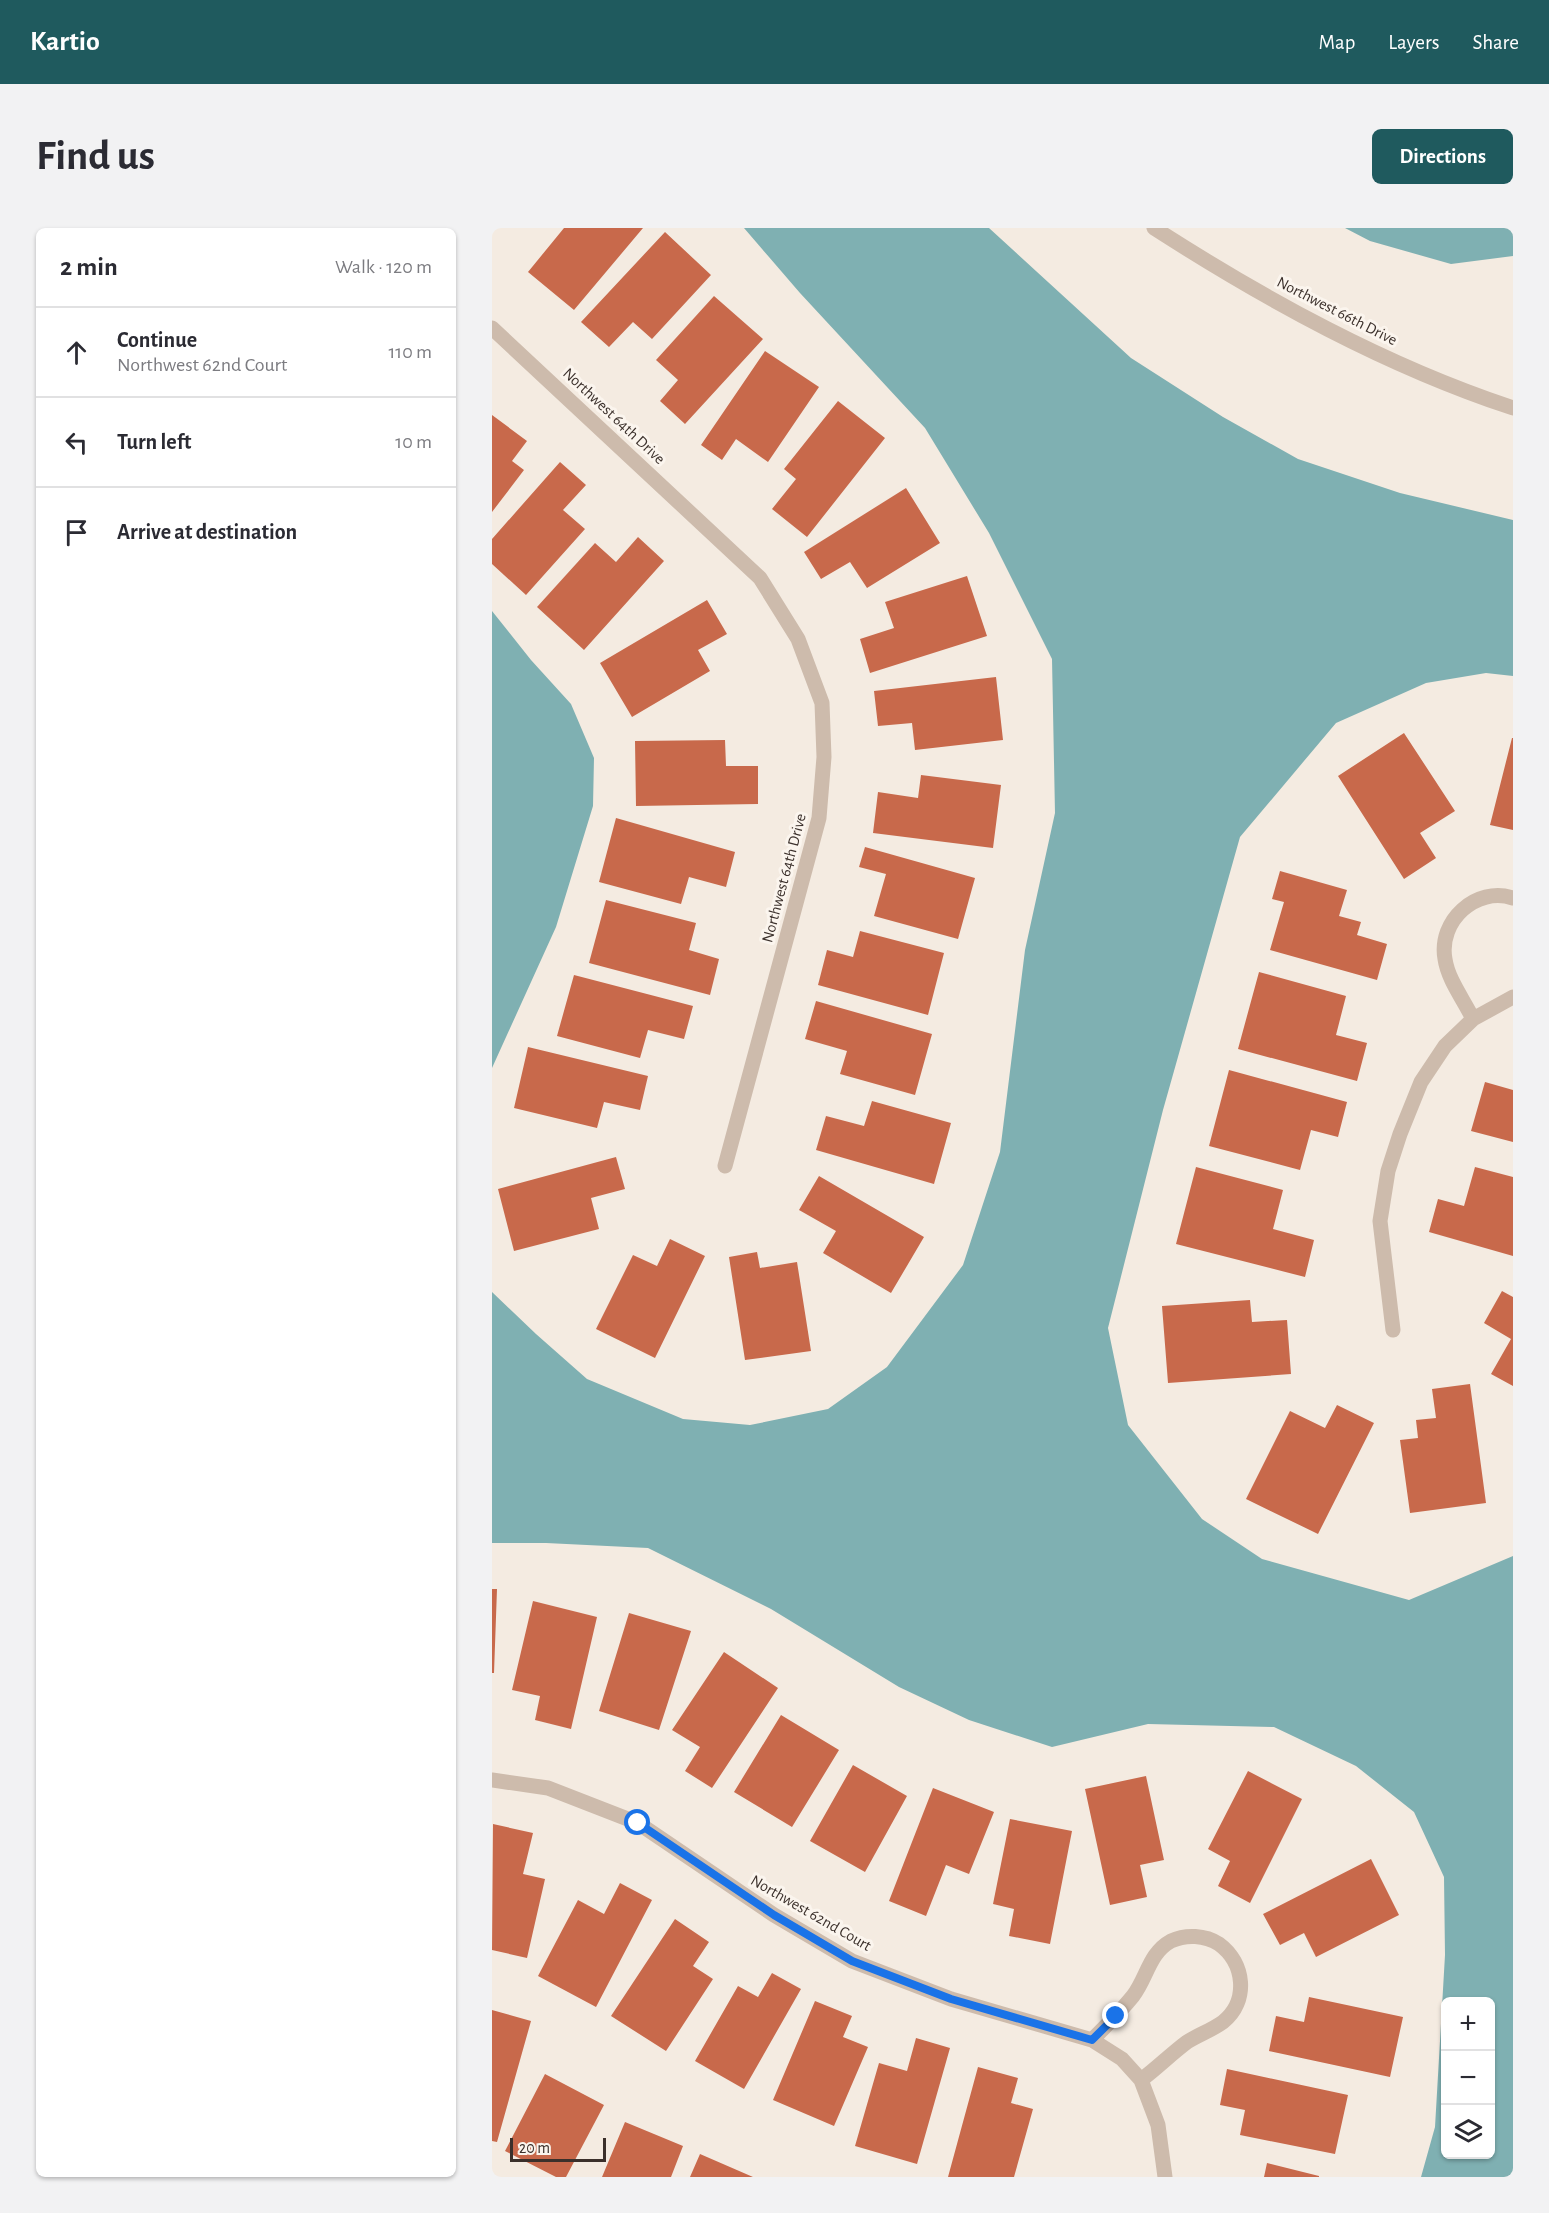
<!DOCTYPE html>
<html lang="en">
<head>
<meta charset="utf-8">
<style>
	:root { --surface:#fff; --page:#f2f2f3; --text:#2b2b33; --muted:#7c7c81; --line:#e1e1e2; --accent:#1f5a5e }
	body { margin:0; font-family:"Alegreya Sans",sans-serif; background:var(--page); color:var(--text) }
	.controls { position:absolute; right:18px; bottom:18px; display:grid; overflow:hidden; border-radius:9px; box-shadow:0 2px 4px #0004 }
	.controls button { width:54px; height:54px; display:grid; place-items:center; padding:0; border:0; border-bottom:2px solid var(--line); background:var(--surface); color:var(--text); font:30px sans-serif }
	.scale { position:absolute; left:18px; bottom:15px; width:96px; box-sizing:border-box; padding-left:6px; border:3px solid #3b302b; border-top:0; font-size:16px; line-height:21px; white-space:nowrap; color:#3b302b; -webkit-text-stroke:4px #fbf5ee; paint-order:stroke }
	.stop { position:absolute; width:18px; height:18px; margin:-14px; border:4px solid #1a73e8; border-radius:50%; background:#fff }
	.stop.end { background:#1a73e8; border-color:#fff; box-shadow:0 2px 6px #0008 }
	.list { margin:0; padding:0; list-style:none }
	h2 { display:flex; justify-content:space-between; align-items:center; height:78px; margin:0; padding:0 24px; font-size:26px }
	h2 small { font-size:20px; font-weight:400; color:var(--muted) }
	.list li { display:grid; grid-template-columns:39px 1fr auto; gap:18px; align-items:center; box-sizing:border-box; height:90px; padding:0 24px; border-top:2px solid var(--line) }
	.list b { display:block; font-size:22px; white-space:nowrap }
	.list p { margin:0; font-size:20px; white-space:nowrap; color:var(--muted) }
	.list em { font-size:20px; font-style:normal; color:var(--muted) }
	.icon { flex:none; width:33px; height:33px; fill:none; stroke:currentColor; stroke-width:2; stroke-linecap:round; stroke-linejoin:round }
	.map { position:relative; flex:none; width:1021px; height:1949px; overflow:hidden; border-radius:9px }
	header { display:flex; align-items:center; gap:36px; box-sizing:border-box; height:84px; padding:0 30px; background:var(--accent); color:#fff }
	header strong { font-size:28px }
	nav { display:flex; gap:33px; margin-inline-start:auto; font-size:21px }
	.intro { display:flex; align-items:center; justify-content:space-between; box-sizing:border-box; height:144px; padding:0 36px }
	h1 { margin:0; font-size:42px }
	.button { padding:15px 27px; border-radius:9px; background:var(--accent); color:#fff; font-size:21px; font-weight:700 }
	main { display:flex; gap:36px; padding:0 36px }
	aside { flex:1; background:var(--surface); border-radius:9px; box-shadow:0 2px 4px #0004 }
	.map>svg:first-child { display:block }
</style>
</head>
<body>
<header>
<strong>Kartio</strong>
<nav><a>Map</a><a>Layers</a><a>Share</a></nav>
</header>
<div class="intro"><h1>Find us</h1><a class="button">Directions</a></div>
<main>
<aside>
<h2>2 min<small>Walk · 120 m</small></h2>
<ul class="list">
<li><svg class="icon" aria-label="ahead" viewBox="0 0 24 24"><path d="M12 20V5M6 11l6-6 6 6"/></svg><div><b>Continue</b><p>Northwest 62nd Court</p></div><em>110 m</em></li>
<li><svg class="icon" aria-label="left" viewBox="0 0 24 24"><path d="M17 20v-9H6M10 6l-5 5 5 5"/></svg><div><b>Turn left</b></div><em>10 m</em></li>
<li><svg class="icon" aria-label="arrive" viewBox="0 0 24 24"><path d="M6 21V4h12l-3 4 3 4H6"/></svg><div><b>Arrive at destination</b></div></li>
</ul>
</aside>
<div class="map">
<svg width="1021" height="1949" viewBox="0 0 1021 1949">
	<rect width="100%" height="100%" fill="#f4ebe1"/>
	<path fill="#7fb0b2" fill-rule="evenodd" d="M252 0H497L639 130 731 189 806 231 908 265 1021 292V448L994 445 934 455 844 495 748 609 671 882 616 1100 636 1197 710 1291 770 1331 917 1372 1021 1328V1949H929L943 1899 953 1727 952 1649 922 1584 864 1538 782 1499 656 1496 560 1519 477 1492 407 1459 279 1381 156 1320 54 1315H0V1064L44 1106 95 1151 191 1191 258 1197 336 1181 395 1139 471 1037 508 924 533 722 563 585 560 431 497 305 433 200 308 65ZM954 1774H999V1926H954Z
		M853 0H1021V28L959 36 878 13Z
		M0 383 39 432 79 476 102 530 101 578 64 699 0 840Z"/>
	<path fill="#c8694b" d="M72 0H151L82 82 36 44Z
		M173 4 219 47 160 111 141 94 117 119 89 94Z
		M222 68 271 111 193 196 168 173 186 152 164 132Z
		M273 123 327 159 276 234 244 211 230 232 209 217Z
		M346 173 393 210 315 309 280 281 304 251 292 241Z
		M0 187 35 213 20 233 32 242 0 284Z
		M68 234 94 257 71 282 93 301 34 367 0 336V311Z
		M414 260 448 315 375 360 358 334 329 351 312 324Z
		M146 309 172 333 92 422 45 379 103 315 124 334Z
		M475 348 495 408 378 445 368 411 402 400 393 374Z
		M215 372 235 406 206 422 218 443 140 489 108 435Z
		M504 449 511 512 423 522 420 495 386 498 382 463Z
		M912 505 963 583 928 605 944 630 912 651 846 548Z
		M1020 510H1021V602L998 597Z
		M233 512 234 538H266V576L144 578 143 513Z
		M429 547 509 557 501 620 381 605 386 564 426 570Z
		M124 590 243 624 234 659 197 649 189 676 107 654Z
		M373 619 483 650 466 711 382 688 394 646 367 639Z
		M788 643 855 662 847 688 869 694 865 707 895 716 885 752 778 722 792 674 780 671Z
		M114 672 204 695 197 722 227 731 218 767 97 735Z
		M368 703 452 725 436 787 326 757 335 722 361 729Z
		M767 744 854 768 844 807 875 815 865 853 746 821Z
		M82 747 201 778 192 811 156 802 148 830 65 808Z
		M324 773 440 806 423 867 348 846 355 823 313 811Z
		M36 819 156 848 148 882 112 874 105 900 22 880Z
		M737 842 855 874 846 909 819 902 808 942 717 918Z
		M993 854 1021 862V914L979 903Z
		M380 873 459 895 442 956 324 922 334 888 372 898Z
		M124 929 133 961 99 970 107 1001 22 1023 6 961Z
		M704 939 791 962 781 1001 822 1012 813 1049 684 1016Z
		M983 939 1021 949V1028L937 1004 946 971 972 978Z
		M327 948 432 1009 399 1065 331 1025 344 1003 307 982Z
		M178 1011 213 1028 163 1130 104 1101 141 1027 165 1038Z
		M265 1024 268 1040 305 1034 319 1123 253 1132 237 1029Z
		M1010 1063 1021 1069V1158L999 1146 1019 1111 992 1095Z
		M758 1072 760 1094 795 1092 799 1146 676 1155 670 1078Z
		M978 1156 994 1275 918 1285 908 1212 926 1210 924 1192 944 1190 940 1161Z
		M845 1177 882 1195 826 1306 754 1271 798 1183 833 1200Z
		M0 1361H5L2 1445H0Z
		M41 1373 105 1389 79 1501 43 1492 48 1468 20 1462Z
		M137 1385 199 1403 167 1502 107 1483Z
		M232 1424 286 1460 220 1560 193 1543 208 1519 180 1502Z
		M289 1487 347 1522 300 1599 242 1564Z
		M361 1537 415 1568 373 1644 318 1613Z
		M756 1543 810 1571 758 1675 726 1658 738 1633 716 1621Z
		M654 1548 672 1632 648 1637 655 1669 618 1677 593 1561Z
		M441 1560 502 1584 477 1646 454 1637 434 1688 397 1673Z
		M518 1591 580 1603 558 1716 517 1708 522 1681 501 1676Z
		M1 1596 41 1605 31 1646 53 1651 35 1730 0 1722Z
		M879 1631 907 1687 824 1729 812 1705 788 1717 771 1686Z
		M128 1655 160 1672 104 1779 46 1748 86 1672 112 1686Z
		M183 1691 217 1714 201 1738 221 1751 174 1823 119 1788Z
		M280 1745 309 1761 252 1861 203 1833 246 1758 266 1769Z
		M817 1769 911 1789 898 1849 777 1823 784 1788 812 1794Z
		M323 1773 360 1788 351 1809 376 1819 342 1898 281 1872Z
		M0 1782 39 1793 5 1914 0 1913Z
		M424 1810 458 1820 425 1936 363 1918 387 1835 415 1843Z
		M486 1839 526 1850 519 1875 541 1881 522 1949H456Z
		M735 1841 856 1867 843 1926 748 1907 753 1882 728 1877Z
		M53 1846 112 1877 74 1949H64L13 1923Z
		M133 1894 191 1918 179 1949H110Z
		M208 1926 261 1949H198Z
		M775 1935 827 1948V1949H772Z"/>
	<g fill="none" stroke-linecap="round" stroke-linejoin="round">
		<path stroke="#cdbbac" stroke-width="15" d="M662 0C774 72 894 138 1021 180
			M0 100 268 350 306 411 330 475 332 529 327 590 233 938
			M981 791C972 772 956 752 953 731 946 693 984 658 1021 670
			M901 1102 888 993 896 943 908 906 929 854 953 818 981 791 1021 769
			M0 1552 56 1560 146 1595 282 1687 360 1733 459 1771 600 1812 630 1831 649 1852 666 1897 673 1949
			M600 1812C614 1798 628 1784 641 1768 655 1750 657 1725 679 1713 694 1706 713 1707 727 1716 753 1735 757 1773 731 1794 720 1802 706 1807 695 1814 679 1826 665 1840 649 1852"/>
	</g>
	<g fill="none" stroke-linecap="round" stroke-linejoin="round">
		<path stroke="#1a73e8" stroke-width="8" d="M146 1595 282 1687 360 1733 459 1771 600 1812 624 1788"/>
	</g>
	<g text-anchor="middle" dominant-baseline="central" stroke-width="6" stroke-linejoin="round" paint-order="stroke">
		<g font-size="16" fill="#3b302b" stroke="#fbf5ee">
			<text transform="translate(845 83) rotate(27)">Northwest 66th Drive</text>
			<text transform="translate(122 188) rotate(43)">Northwest 64th Drive</text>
			<text transform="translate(292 650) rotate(-75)">Northwest 64th Drive</text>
			<text transform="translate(319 1685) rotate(30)">Northwest 62nd Court</text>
		</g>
	</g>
</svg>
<div class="controls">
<button>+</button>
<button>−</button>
<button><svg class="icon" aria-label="layers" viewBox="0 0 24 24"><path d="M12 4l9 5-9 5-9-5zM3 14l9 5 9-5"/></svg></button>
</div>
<div class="scale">20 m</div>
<div class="stop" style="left:146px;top:1595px"></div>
<div class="stop end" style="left:624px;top:1788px"></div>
</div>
</main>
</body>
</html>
